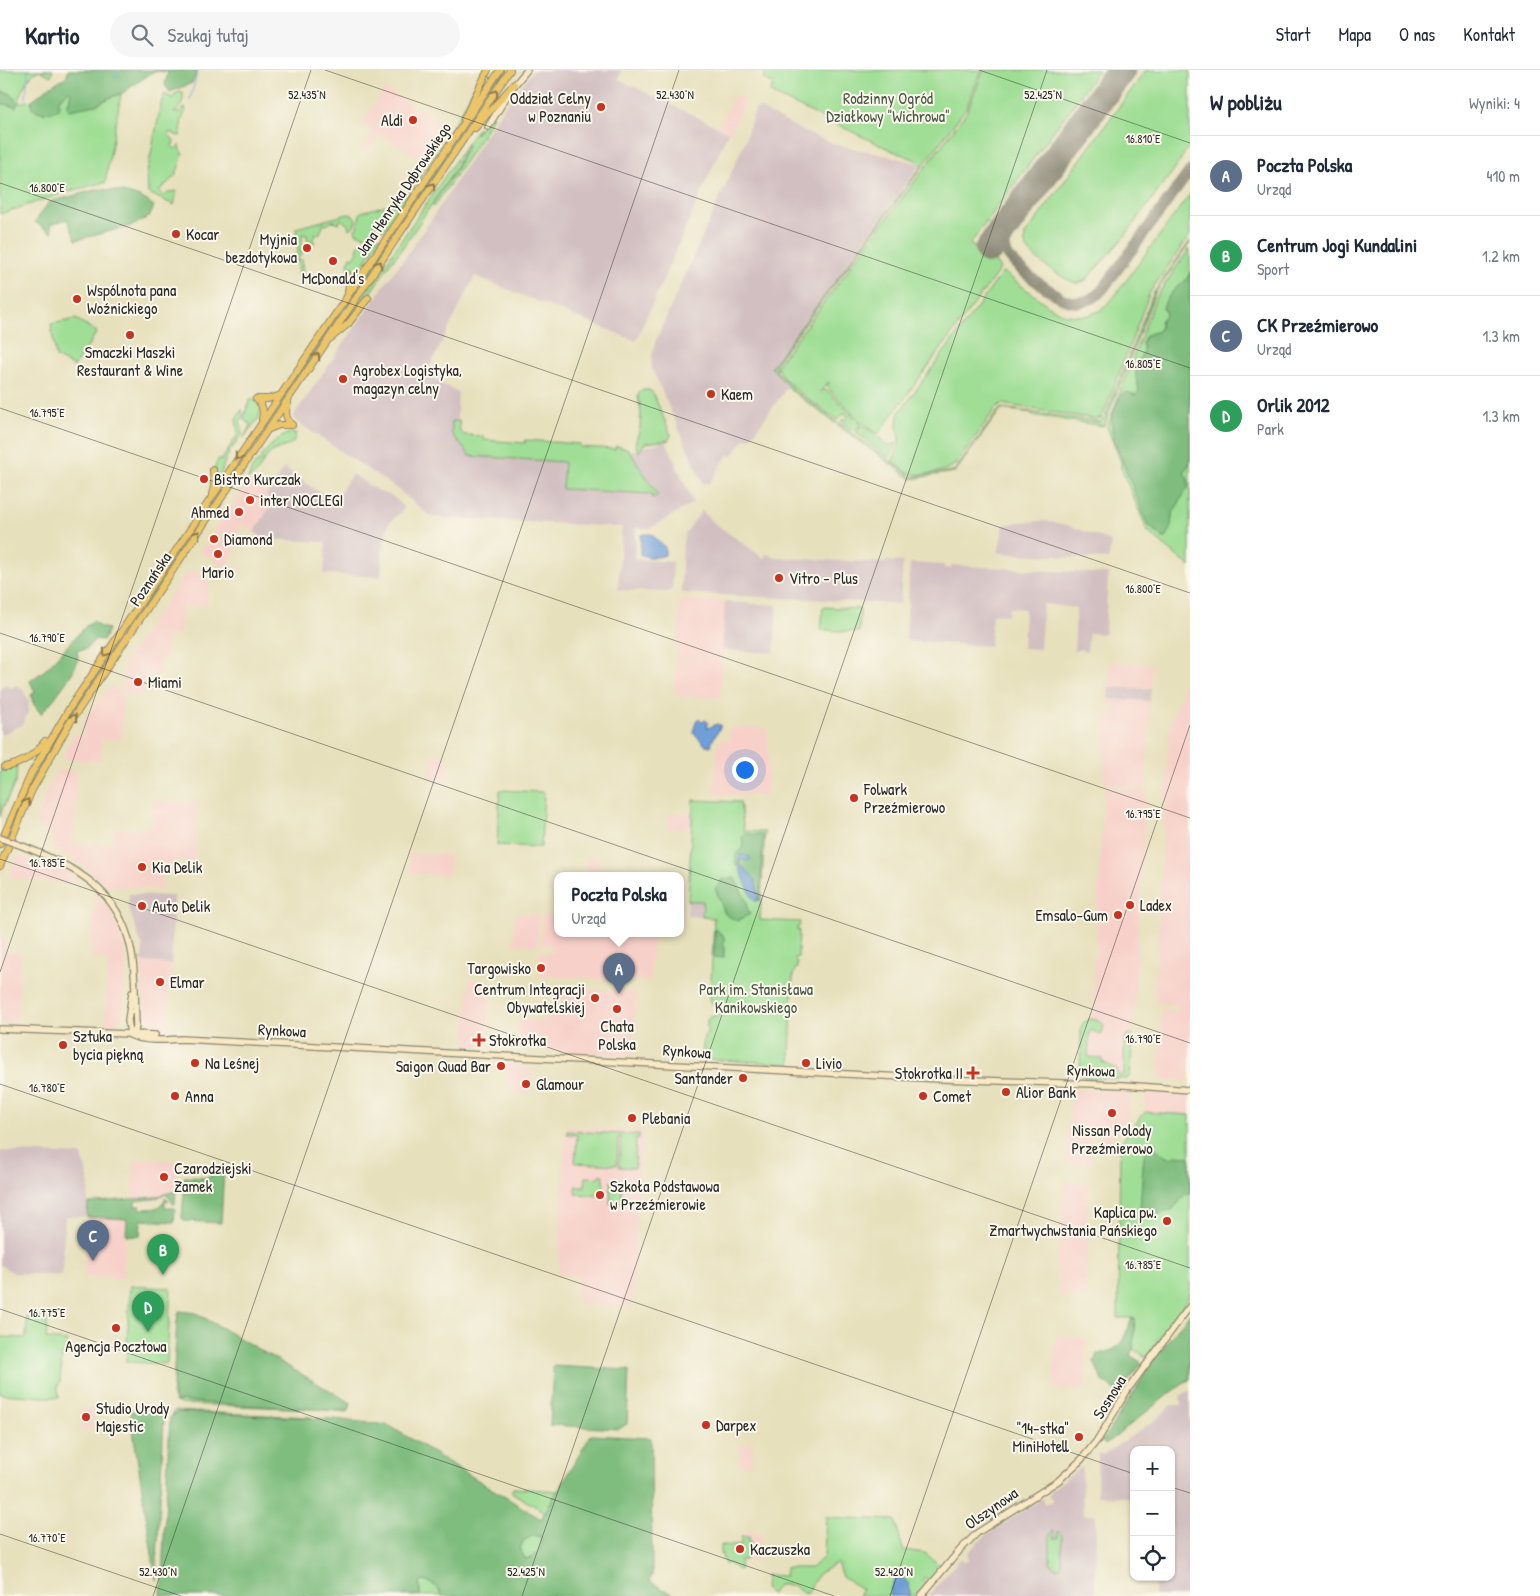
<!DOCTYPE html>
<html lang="pl">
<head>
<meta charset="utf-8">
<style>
	:root { --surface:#fff; --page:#f6f6f7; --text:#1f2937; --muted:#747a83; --line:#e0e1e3; --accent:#db2777 }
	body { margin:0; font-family:"Patrick Hand",sans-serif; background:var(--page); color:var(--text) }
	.controls { position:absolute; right:15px; bottom:15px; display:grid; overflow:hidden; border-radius:10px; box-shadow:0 1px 4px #0004 }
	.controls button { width:45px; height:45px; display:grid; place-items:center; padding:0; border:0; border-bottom:1px solid var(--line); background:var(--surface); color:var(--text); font:25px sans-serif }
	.you { position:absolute; left:744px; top:699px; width:18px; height:18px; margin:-12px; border:4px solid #fff; border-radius:50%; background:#1a73e8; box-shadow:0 0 0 8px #1a73e833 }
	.badge { display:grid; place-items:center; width:32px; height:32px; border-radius:50%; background:var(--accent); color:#fff; font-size:16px; font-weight:700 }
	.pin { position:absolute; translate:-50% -41px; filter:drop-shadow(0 1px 2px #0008) }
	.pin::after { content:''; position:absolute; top:26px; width:18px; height:15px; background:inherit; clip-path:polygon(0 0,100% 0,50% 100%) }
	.popup { position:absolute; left:554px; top:802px; width:130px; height:65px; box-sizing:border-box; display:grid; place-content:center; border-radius:10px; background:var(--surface); filter:drop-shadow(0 1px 4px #0005); font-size:16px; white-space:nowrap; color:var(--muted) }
	.popup b { font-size:19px; color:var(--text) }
	.popup::after { content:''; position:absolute; left:50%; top:100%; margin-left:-10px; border:10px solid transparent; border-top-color:var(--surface) }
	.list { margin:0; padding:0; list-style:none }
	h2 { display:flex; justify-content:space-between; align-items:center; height:65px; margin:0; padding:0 20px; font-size:21px }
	h2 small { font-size:16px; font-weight:400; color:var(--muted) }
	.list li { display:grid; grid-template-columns:32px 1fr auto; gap:15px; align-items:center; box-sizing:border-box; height:80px; padding:0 20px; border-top:1px solid var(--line) }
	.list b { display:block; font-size:19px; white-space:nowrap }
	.list p { margin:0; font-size:16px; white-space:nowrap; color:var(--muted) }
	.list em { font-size:16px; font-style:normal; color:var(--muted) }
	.icon { flex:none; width:28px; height:28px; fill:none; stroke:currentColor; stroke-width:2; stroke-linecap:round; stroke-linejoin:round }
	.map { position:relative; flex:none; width:1190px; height:1526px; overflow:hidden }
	header { display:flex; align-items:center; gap:30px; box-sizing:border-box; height:70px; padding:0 25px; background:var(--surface); border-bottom:1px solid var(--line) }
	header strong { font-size:24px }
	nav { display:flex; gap:28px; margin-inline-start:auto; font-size:18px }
	.search { width:350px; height:45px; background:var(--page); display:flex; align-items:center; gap:12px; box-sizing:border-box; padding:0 18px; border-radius:28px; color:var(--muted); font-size:19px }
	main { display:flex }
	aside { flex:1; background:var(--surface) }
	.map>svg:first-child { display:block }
</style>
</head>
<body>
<header>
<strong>Kartio</strong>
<div class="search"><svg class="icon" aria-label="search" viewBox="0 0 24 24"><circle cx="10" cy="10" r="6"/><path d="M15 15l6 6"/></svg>Szukaj tutaj</div>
<nav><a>Start</a><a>Mapa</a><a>O nas</a><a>Kontakt</a></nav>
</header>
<main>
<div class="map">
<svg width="1190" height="1526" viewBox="0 0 1190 1526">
	<rect width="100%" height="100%" fill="#fbf7ec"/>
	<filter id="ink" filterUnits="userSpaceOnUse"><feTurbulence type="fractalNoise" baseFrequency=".02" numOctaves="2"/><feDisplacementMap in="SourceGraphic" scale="10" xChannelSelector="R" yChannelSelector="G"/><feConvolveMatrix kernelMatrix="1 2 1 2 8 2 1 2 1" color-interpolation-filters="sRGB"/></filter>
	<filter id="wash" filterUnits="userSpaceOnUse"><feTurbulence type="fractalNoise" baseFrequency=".0096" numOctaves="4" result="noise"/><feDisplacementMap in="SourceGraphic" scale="20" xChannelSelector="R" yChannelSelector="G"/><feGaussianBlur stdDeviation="1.12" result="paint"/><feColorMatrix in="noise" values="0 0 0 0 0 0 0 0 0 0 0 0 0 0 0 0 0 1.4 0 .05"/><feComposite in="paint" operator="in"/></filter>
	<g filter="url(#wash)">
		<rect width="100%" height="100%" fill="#e7e0bc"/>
		<path fill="#f7d1c9" d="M385 18 440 53 417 87 379 64 367 83 362 80 374 60 362 53Z
			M736 24 743 28 744 35 731 63 718 57Z
			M251 412 268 424 267 426 274 431 254 462 241 453 228 497 217 496 219 492 200 482 226 442 228 443 246 414Z
			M187 502 209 504 207 537 182 536 180 565H167L166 588H160L159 606H143L142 625 123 624 121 670 102 669 101 691 62 689 73 665 84 666V652L111 616 123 624 124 593Z
			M680 530 725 532 720 628 675 625Z
			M1110 592 1152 595 1151 619 1109 617Z
			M1189 597H1190V981L1188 1011 1159 1009 1162 941 1178 942 1179 936 1155 932 1169 660Z
			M1108 629 1150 631 1146 717 1104 715 1107 641H1114V634H1108Z
			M729 657 768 659V680L769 683 767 726 714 724 717 676 721 671H729Z
			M432 685 448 686 447 709H430Z
			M58 700 77 701 73 773 112 774 113 758 152 759 153 731 197 733 194 791 174 790 173 805H162V819L108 816 83 795 53 778 54 765 44 761 36 751 43 734 46 721Z
			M1104 718 1146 720 1130 1005 1127 1009 1122 1010 1085 1008 1080 1004 1079 1002 1081 957 1084 952 1090 949 1092 942 1095 941 1096 929 1091 928 1093 921Z
			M669 743 692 744 691 759 668 758Z
			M410 783 450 785 449 805 409 803Z
			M17 785 66 800 71 804V814L12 809 10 806Z
			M588 786 599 787 598 805H587Z
			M95 823 111 844 122 869 126 882 123 941 121 947 115 954 105 956 108 890 91 888Z
			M515 843 539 845 537 875 513 874Z
			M542 845 558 846V863H653L650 912 538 906 540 882 553 883V876L540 875Z
			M0 868H5V881L6 882 21 883 17 952 0 951Z
			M142 892 171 894 167 960 157 959 145 946 142 904Z
			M469 909 490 910 487 977 466 976Z
			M564 918 636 922 633 985 518 979 519 950 545 951 546 938 563 939Z
			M507 993 526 995 532 1001 530 1023 511 1022V1014L506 1013Z
			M1068 1019 1125 1022 1129 1024 1128 1046 1124 1051 1126 1052 1103 1078 1099 1076 1100 1063 1091 1062 1090 1093 1066 1092 1068 1060H1070V1054H1069L1071 1029H1068Z
			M1146 1022 1190 1025V1045L1145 1042Z
			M566 1057 642 1061 632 1237 577 1234 578 1206 558 1205Z
			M134 1089 178 1091 176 1121 154 1127 132 1129Z
			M1065 1111 1089 1113 1086 1164 1088 1165 1086 1206H1087L1086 1227 1058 1225 1060 1205 1056 1204 1058 1173H1061Z
			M87 1147 127 1149 124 1209 84 1207Z
			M1056 1266 1086 1268 1085 1320 1053 1318Z
			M81 1338 93 1339 92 1359H80Z
			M740 1374 753 1375 751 1396 739 1395Z
			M742 1462 761 1463 759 1491 740 1490 739 1500 728 1493 725 1495 721 1483V1475L741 1476Z"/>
		<path fill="#d2bfc1" d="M534 0H622L618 9 728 62 636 271 475 206 426 304 458 323 456 370 628 382 666 371 693 433 649 459 636 458 634 489 673 492 672 519 668 522 618 520 622 457 431 447 396 418 294 350V345L390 207 406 186 431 150 504 37Z
			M759 38 807 63 837 75 867 81 921 94 771 297 788 316 750 369 745 368 732 386 728 384 710 413H703L652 299 651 291 655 272 747 67 746 66 755 40Z
			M284 398 319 422 337 427 352 404 378 421 392 426 403 436 405 438 389 453 383 476 381 507 324 504 326 472 264 469 254 462 274 431 266 426Z
			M702 440 710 450 765 489V484L783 488 886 493V491L903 492 900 534 683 523 681 520 683 472 685 464Z
			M1044 451 1067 455 1111 471 1109 489 1062 487 1055 484 1054 486 998 483 1004 455 1019 452Z
			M910 493 944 495V498H951V495L1108 504 1105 564 1089 563 1087 582 1082 581V579L1074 581 1076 538 1043 534 1040 579 1023 578 1025 539 1009 538 1008 545 992 544 990 576 907 571 906 569Z
			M725 532 777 535 774 583 722 580Z
			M7 614 10 618 17 615 22 619 29 631 28 642 22 655 0 665V617Z
			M1109 617 1151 619 1150 631 1108 629Z
			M129 824 174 826 171 894 142 892 143 878 128 837Z
			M688 831H703L702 847 687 846Z
			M0 1081 82 1085 89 1112 87 1147 65 1146 62 1206 14 1203 0 1195Z
			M1190 1320V1526H1154L1155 1507H1171V1380H1134V1427L1097 1426 1098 1383 1103 1385 1158 1348 1171 1335H1181L1180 1326Z
			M1082 1396 1083 1445H1096L1095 1526H928L958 1491 962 1488 963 1491H968V1482L984 1467 1043 1428V1434L1052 1432V1428L1049 1427 1050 1421Z"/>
		<path fill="#9fde94" stroke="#658460" d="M0 0H53L51 6 39 0C27 7 21 19 19 33L32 30 31 34 59 29 69 21 71 23 67 38 96 35 111 27 121 24 105 113 97 114 74 120 0 144V33L16 37 11 24 0 21Z
			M483 0H486L457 54 391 152 383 161 381 155 391 136 408 124 446 67 461 42Z
			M503 0H507L349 234 347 233 346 231Z
			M767 0H982L966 38 775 294 776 301 796 322 912 407 952 401 956 399 998 341 1002 338 1100 352 1105 347 1153 224 1190 171V173L1155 223 1104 356 1032 345V343L1001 339 955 402 911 409 793 322 771 297 922 96 916 90 893 81 770 23 773 14 763 9Z
			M984 0H1099L970 174 996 193 1000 199 879 363H876L861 352 828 318 827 315 830 313 828 312 820 322 821 323 824 320 828 321 861 354 856 360 855 359 854 361 841 352 843 349 846 350 848 346 844 343 838 350C824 340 778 311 777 295L966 43Z
			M1146 0H1190V74L1176 97 1124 167 1086 210 1079 213H1075C1062 208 1033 189 1026 177 1024 173 1025 169 1025 165Z
			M180 22 183 23C184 33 181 37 174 43L181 42 185 37 186 38C186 43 183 46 182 50 180 56 183 60 180 66L175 65 172 62 168 64 173 69 174 72 172 76 175 79 179 75 183 84 176 105 159 121 165 126 169 122 177 121 174 135 148 123 147 103 163 25H167L173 29 175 24Z
			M490 46H493L482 66 434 137 432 135 457 98 468 74 464 79 456 98 401 180 388 196 362 235 341 259 466 75 478 58 479 57 475 64Z
			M1190 124V165L1150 222 1104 343 1101 348 1095 349 1001 334 996 338 957 393C949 401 923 406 913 404 905 403 898 395 892 391 907 368 892 363 899 343L1003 202 1050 237 1066 245 1083 246 1092 244 1101 240 1114 227Z
			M387 135C382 144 372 153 377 163L365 166 356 163 355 160C360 153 358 147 361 142Z
			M348 144 353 145 356 149 355 154 351 159 348 158 349 156 341 149 339 153 333 151 326 155 324 154 319 165 315 163 316 166 312 169 315 172 314 173 307 169V165L302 164V185L298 186V190H302L303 206 338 205 342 206 343 208 299 209 298 194 295 190V187L298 182 296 158Z
			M382 167 351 212 348 193 351 186 353 189 358 181 357 178 363 171Z
			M1190 178V497L1148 462 1121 398V392L1107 357 1156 227Z
			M337 245H340V248L70 647 39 702 9 767 6 766 21 730 53 669Z
			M76 249 97 262 74 297 56 287 51 254Z
			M643 320H649L653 323 671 365 669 370 645 373 639 382 635 374 640 358 641 343 638 326 640 321Z
			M254 329 261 338 259 348 243 368 251 355 244 350 245 344 250 330Z
			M242 339 243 346 240 352 242 364 231 380H229L228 382 229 384C222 393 224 402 216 411L215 396 219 388 221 391 238 364 236 350Z
			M452 351H459L460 361 464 365 484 366V370L525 373V370L580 374V377L615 379 616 376 628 379 658 425 652 428V424L562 419 564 392 470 386 452 364Z
			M861 355C867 359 875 362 879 367 885 375 885 378 896 373L895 379 889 388 856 362Z
			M290 363H296C294 380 283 374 272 382 262 389 260 404 248 409L251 400 258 391 260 392 262 389 260 388C266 379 280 366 290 363Z
			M823 537 860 539 859 562 821 560Z
			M17 696 16 711 4 736H3L0 747V701Z
			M500 720 544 722 541 777 497 775Z
			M693 730 740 732 744 761 765 762 760 850 800 852 799 857H797V860H799L798 887 795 888V890L797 892V898L795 900 793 905 790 989 791 991 790 994 702 989 704 966 707 965V950L710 947 719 945V935L713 934 710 931 714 848 702 847 703 831H688Z
			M1090 949 1099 950 1104 955 1102 964 1100 965V963H1095V961H1090L1088 985 1089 987 1102 988V992L1117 999 1119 1006 1124 1005V968L1128 964 1133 965 1130 1005 1127 1009 1085 1008 1080 1004 1081 957 1084 952Z
			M1145 1042 1190 1045V1225L1146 1287 1133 1279 1135 1248H1118L1120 1073Z
			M567 1061 639 1065V1068L636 1069 635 1098 619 1097 621 1067 618 1068 617 1095 575 1093 577 1065 567 1064Z
			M600 1105H604L603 1126 576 1124V1116H585L586 1107 599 1108Z
			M611 1111H622L621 1134H610Z
			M130 1216 171 1218 167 1294 126 1292Z
			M27 1246 48 1248 46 1269 67 1271 66 1284H62L60 1313 58 1315 59 1328 0 1324V1267L26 1268Z
			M173 1315 348 1341 351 1332 349 1341 347 1342 314 1339 181 1334 175 1332 173 1326H172Z
			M174 1341 312 1347 314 1349 178 1342 171 1348Z
			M513 1418 558 1421 545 1442 511 1422Z
			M826 1447 895 1450 903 1480 925 1483 942 1497 929 1511 924 1507 922 1509 927 1514 916 1526H858L862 1519 842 1507 837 1493 818 1504 807 1524 792 1515H778L772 1524 765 1519 766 1505 785 1506 786 1498H811L824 1487Z
			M1052 1461H1054V1468H1058V1461L1062 1465V1493L1060 1497 1057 1498 1052 1495 1050 1492V1465Z
			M532 1466H540C543 1478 538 1487 525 1489L520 1479 523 1471Z
			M741 1467H749V1473L752 1474 751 1479H748L747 1488H746L745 1490H740L739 1500 728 1493 725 1495 721 1483V1475L741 1476Z
			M422 1511C432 1512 438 1516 441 1526H419L420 1525V1517L419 1514Z"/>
		<path fill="#7fbd7e" stroke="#557454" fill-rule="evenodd" d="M68 0H198L192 13 170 22 165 15 168 2 154 1 121 24 111 27 96 35 69 40 67 38 71 23 69 21 59 29V39C48 44 42 44 32 38V30L54 14 67 6Z
			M0 21 11 24 18 33 16 37 0 33Z
			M99 119C119 121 139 123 154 136L150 146 134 155 76 170 67 149 51 154 52 163 35 152 49 132Z
			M1190 202V392L1184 402 1188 410V417L1172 445 1171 457 1165 469 1150 457 1147 453 1114 370C1109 350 1112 342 1122 324L1127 322 1135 325 1139 321C1138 314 1135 308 1136 301 1137 290 1146 283 1142 273L1146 265 1158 261 1161 256 1160 251 1166 244 1163 237C1165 231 1170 225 1174 220 1180 213 1186 214 1190 202Z
			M94 551 100 557 108 559 104 570 95 569 86 579 77 580C77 583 78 586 78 588 78 600 50 634 41 644L33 633 31 625 35 622 30 611 45 600 86 556Z
			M743 764 763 765 760 830H758C757 810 754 807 739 794L736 796 735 793 736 784C748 776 740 774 743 764Z
			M734 807 747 832V837L750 844 737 851 725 844 715 818 720 813 721 810Z
			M715 859 724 866V888L714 887Z
			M1146 1071 1149 1076 1154 1077 1166 1087 1171 1088 1177 1085 1190 1087V1122C1181 1125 1180 1133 1174 1138 1164 1146 1150 1145 1140 1139L1143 1095Z
			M222 1097H224L221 1153 185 1151 182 1148 184 1122 187 1123V1118H184V1107L209 1108 211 1104 222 1105Z
			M176 1121 175 1134H173L169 1127 165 1124 154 1129 135 1131V1136H140V1139C153 1138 161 1141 165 1128L169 1131H165V1138H175L174 1152 141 1150 140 1166 126 1165 127 1149 87 1147 88 1133 154 1127Z
			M179 1241 196 1243 351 1333 348 1341 175 1331 173 1315 177 1251Z
			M1190 1243V1309L1165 1327 1105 1375 1102 1371 1138 1316 1147 1298Z
			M1132 1248H1135L1133 1279 1130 1285 1142 1293 1119 1323 1102 1311 1094 1291 1097 1284C1123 1281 1123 1269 1132 1248Z
			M553 1296 629 1300 627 1354 619 1359 550 1355Z
			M130 1341 160 1343 164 1348 156 1510Z
			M178 1342 334 1349 388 1355 541 1449 591 1365 651 1368 652 1505 649 1511 675 1526H441C438 1516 432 1512 422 1511L419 1514 420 1525 419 1526H161L170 1348ZM532 1466H540C543 1478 538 1487 525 1489L520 1479 523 1471Z"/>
		<path fill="#709ed8" stroke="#4e6482" d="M644 464H651L665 477V485C657 488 647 488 640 484L641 465Z
			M699 649 702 652 706 650 708 652 707 657 708 658 716 654 721 655C718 663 713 667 711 676L705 675 693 662 696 651Z
			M740 784 751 787 750 790 747 791 741 789 739 794C755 808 757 808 758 830L757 831H755L752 827 738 795Z
			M897 1506C907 1507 911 1517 910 1526H890L891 1517Z"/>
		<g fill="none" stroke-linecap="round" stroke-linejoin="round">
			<path stroke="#709ed8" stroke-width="1" d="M116 8 117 0
				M26 29 28 0
				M190 30 198 0"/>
			<path stroke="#898674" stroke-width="11" d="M1010 150C1006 158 1001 167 1004 177 1010 197 1044 216 1061 228 1077 236 1092 232 1103 219L1190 101"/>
			<path stroke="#898674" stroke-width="29" d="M989 179 1121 0"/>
		</g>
	</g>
	<g filter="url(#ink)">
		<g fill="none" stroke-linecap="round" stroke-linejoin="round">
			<defs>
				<path id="secondary" d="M488 57 512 18 527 0
					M25 777C76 797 119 820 131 879 136 902 135 932 136 956L135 961 130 965
					M0 959 155 965
					M130 965C144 972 166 970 181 969L941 1009 1124 1015 1190 1020
					M130 965 128 950 132 923
					M921 1526 960 1480 977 1463 1058 1411 1081 1390 1099 1368 1128 1319 1190 1236"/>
				<path id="primary" d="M464 49 488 0
					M475 58 514 14
					M347 204 349 213 348 223
					M331 268 348 254 368 228
					M256 329C263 334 264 341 262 349
					M257 329H268L278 326
					M288 333C285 341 285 349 292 355
					M269 359 279 355H292
					M212 424 214 417 213 400
					M5 697C21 694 35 685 45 671
					M0 774 31 704 69 639 500 0
					M0 796 32 720 69 654 510 0"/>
			</defs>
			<use href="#secondary" stroke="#898674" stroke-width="8"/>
			<use href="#primary" stroke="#898674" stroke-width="8"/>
			<use href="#secondary" stroke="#f8e8c3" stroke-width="5.5"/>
			<use href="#primary" stroke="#edc569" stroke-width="6"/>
			<defs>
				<path id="secondary-bridge" d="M0 768 25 777"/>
			</defs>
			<use href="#secondary-bridge" stroke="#898674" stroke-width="8" stroke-linecap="butt"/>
			<use href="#secondary-bridge" stroke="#f8e8c3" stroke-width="5.5"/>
		</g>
		<defs><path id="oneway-chevron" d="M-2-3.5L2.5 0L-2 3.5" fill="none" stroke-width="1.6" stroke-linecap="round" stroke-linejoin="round" transform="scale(1.25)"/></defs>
		<g stroke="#8c784a">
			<use href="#oneway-chevron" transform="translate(495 23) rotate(-56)"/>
			<use href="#oneway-chevron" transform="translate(432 116) rotate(-56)"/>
			<use href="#oneway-chevron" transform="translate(379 194) rotate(-56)"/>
			<use href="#oneway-chevron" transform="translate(317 286) rotate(-56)"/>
			<use href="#oneway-chevron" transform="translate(238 387) rotate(124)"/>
			<use href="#oneway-chevron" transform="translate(197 464) rotate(-56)"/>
			<use href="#oneway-chevron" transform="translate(106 583) rotate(124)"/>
			<use href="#oneway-chevron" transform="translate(74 647) rotate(-57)"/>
			<use href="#oneway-chevron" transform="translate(27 732) rotate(-65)"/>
		</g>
	</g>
	<path fill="none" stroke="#2b2b2b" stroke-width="1" stroke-opacity="0.45" d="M325 0 1190 298M979 0 1190 73M0 113 1190 523M0 338 1190 748M0 563 1190 973M0 789 1190 1198M0 902 311 0M0 1014 1134 1404M0 1239 834 1526M1171 1417 1190 1423M0 1464 181 1526M153 1526 679 0M522 1526 1047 0M890 1526 1190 655"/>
	<g fill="#c8321e" stroke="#fbf7ec" stroke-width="2">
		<circle cx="601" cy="37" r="5"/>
		<circle cx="413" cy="50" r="5"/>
		<circle cx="176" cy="164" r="5"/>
		<circle cx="307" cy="178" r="5"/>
		<circle cx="333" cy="191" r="5"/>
		<circle cx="77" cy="229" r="5"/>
		<circle cx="130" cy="265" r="5"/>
		<circle cx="343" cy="309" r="5"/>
		<circle cx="711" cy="324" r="5"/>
		<circle cx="204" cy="409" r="5"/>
		<circle cx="250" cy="430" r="5"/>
		<circle cx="239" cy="442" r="5"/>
		<circle cx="214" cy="469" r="5"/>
		<circle cx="218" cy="484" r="5"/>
		<circle cx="779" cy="508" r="5"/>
		<circle cx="138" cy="612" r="5"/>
		<circle cx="854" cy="728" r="5"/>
		<circle cx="142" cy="797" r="5"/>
		<circle cx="1130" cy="835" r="5"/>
		<circle cx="142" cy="836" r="5"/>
		<circle cx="1118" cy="845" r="5"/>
		<circle cx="541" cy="898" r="5"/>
		<circle cx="160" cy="912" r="5"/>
		<circle cx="595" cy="928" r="5"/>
		<circle cx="617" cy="939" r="5"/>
		<path d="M476.5 962.5h5v5h5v5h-5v5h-5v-5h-5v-5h5z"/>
		<circle cx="63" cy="975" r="5"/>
		<circle cx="195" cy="993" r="5"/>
		<circle cx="806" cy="993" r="5"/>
		<circle cx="501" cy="996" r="5"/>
		<path d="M970.5 995.5h5v5h5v5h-5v5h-5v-5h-5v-5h5z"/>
		<circle cx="743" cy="1008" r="5"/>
		<circle cx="526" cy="1014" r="5"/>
		<circle cx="1006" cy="1022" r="5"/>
		<circle cx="175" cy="1026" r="5"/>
		<circle cx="923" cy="1026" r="5"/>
		<circle cx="1112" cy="1043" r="5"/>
		<circle cx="632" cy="1048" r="5"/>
		<circle cx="164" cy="1107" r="5"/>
		<circle cx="600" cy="1125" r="5"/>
		<circle cx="1167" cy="1151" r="5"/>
		<circle cx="116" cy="1258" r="5"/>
		<circle cx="86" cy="1347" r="5"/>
		<circle cx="706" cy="1355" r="5"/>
		<circle cx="1079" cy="1367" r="5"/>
		<circle cx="740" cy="1479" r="5"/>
	</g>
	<g text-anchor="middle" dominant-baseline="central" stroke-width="4" stroke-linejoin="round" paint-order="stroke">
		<g font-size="16" fill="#2b2b2b" stroke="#fbf7ec" text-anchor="start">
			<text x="591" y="28" text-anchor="end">Oddział Celny<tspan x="591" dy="18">w Poznaniu</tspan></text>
			<text x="403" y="50" text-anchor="end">Aldi</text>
			<text x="186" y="164">Kocar</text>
			<text x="297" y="169" text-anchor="end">Myjnia<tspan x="297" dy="18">bezdotykowa</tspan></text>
			<text x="333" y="208" text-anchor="middle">McDonald's</text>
			<text x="87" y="220">Wspólnota pana<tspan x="87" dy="18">Woźnickiego</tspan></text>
			<text x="130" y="282" text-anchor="middle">Smaczki Maszki<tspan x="130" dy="18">Restaurant &amp; Wine</tspan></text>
			<text x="353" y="300">Agrobex Logistyka,<tspan x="353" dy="18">magazyn celny</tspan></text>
			<text x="721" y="324">Kaem</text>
			<text x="214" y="409">Bistro Kurczak</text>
			<text x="260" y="430">inter NOCLEGI</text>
			<text x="229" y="442" text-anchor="end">Ahmed</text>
			<text x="224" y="469">Diamond</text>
			<text x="218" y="502" text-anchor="middle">Mario</text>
			<text x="789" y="508">Vitro - Plus</text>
			<text x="148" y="612">Miami</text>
			<text x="864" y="719">Folwark<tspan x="864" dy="18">Przeźmierowo</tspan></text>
			<text x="152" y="797">Kia Delik</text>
			<text x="1140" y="835">Ladex</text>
			<text x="152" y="836">Auto Delik</text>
			<text x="1108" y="845" text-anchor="end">Emsalo-Gum</text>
			<text x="531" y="898" text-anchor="end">Targowisko</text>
			<text x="170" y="912">Elmar</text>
			<text x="585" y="919" text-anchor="end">Centrum Integracji<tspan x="585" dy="18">Obywatelskiej</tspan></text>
			<text x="617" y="956" text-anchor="middle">Chata<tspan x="617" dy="18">Polska</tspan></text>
			<text x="73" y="966">Sztuka<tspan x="73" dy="18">bycia piękną</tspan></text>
			<text x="489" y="970">Stokrotka</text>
			<text x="205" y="993">Na Leśnej</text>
			<text x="816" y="993">Livio</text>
			<text x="491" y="996" text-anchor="end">Saigon Quad Bar</text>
			<text x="963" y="1003" text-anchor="end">Stokrotka II</text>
			<text x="733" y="1008" text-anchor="end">Santander</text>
			<text x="536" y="1014">Glamour</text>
			<text x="1016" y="1022">Alior Bank</text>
			<text x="185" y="1026">Anna</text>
			<text x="933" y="1026">Comet</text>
			<text x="642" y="1048">Plebania</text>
			<text x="1112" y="1060" text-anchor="middle">Nissan Polody<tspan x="1112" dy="18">Przeźmierowo</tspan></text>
			<text x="174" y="1098">Czarodziejski<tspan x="174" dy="18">Zamek</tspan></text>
			<text x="610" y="1116">Szkoła Podstawowa<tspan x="610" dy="18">w Przeźmierowie</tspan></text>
			<text x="1157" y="1142" text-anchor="end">Kaplica pw.<tspan x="1157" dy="18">Zmartwychwstania Pańskiego</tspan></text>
			<text x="116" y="1276" text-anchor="middle">Agencja Pocztowa</text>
			<text x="96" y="1338">Studio Urody<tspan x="96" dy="18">Majestic</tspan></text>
			<text x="716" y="1355">Darpex</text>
			<text x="1069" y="1358" text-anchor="end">"14-stka"<tspan x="1069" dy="18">MiniHotell</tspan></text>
			<text x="750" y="1479">Kaczuszka</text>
		</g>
		<g font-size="16" fill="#485845" stroke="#fbf7ec">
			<text x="888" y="28">Rodzinny Ogród<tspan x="888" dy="18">Działkowy "Wichrowa"</tspan></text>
			<text x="756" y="919">Park im. Stanisława<tspan x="756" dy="18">Kanikowskiego</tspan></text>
		</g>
		<g font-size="16" fill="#2b2b2b" stroke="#fbf7ec">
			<text transform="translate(403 119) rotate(-56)">Jana Henryka Dąbrowskiego</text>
			<text transform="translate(150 509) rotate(-56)">Poznańska</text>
			<text transform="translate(282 960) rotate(3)">Rynkowa</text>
			<text transform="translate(687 981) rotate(4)">Rynkowa</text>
			<text transform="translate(1091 1000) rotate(2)">Rynkowa</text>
			<text transform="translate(1109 1327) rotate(-58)">Sosnowa</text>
			<text transform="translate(991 1438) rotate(-35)">Olszynowa</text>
		</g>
	</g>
	<g font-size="12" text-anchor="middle" fill="#2b2b2b" stroke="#fbf7ec" stroke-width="4" stroke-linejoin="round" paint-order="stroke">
		<text x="307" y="29">52.435°N</text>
		<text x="675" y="29">52.430°N</text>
		<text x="1043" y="29">52.425°N</text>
		<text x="1143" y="73">16.810°E</text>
		<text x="47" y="122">16.800°E</text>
		<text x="1143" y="298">16.805°E</text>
		<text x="47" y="347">16.795°E</text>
		<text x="1143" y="523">16.800°E</text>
		<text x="47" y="572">16.790°E</text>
		<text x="1143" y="748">16.795°E</text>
		<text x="47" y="797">16.785°E</text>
		<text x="1143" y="973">16.790°E</text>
		<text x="47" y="1022">16.780°E</text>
		<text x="1143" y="1199">16.785°E</text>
		<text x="47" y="1247">16.775°E</text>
		<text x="47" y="1472">16.770°E</text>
		<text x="158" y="1506">52.430°N</text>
		<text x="526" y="1506">52.425°N</text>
		<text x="894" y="1506">52.420°N</text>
	</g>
</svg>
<div class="controls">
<button>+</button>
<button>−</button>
<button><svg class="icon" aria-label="locate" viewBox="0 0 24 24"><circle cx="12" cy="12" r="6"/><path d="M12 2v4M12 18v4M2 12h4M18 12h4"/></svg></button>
</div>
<div class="you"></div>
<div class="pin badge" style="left:619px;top:924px;background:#5c6f8a">A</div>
<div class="popup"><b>Poczta Polska</b>Urząd</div>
<div class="pin badge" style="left:163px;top:1205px;background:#2e9e5b">B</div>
<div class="pin badge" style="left:93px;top:1191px;background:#5c6f8a">C</div>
<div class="pin badge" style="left:148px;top:1262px;background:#2e9e5b">D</div>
</div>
<aside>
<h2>W pobliżu<small>Wyniki: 4</small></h2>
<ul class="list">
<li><span class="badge" style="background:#5c6f8a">A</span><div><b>Poczta Polska</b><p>Urząd</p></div><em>410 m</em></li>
<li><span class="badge" style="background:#2e9e5b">B</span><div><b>Centrum Jogi Kundalini</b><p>Sport</p></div><em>1.2 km</em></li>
<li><span class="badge" style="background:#5c6f8a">C</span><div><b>CK Przeźmierowo</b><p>Urząd</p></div><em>1.3 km</em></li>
<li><span class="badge" style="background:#2e9e5b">D</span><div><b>Orlik 2012</b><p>Park</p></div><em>1.3 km</em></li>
</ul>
</aside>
</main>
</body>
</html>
